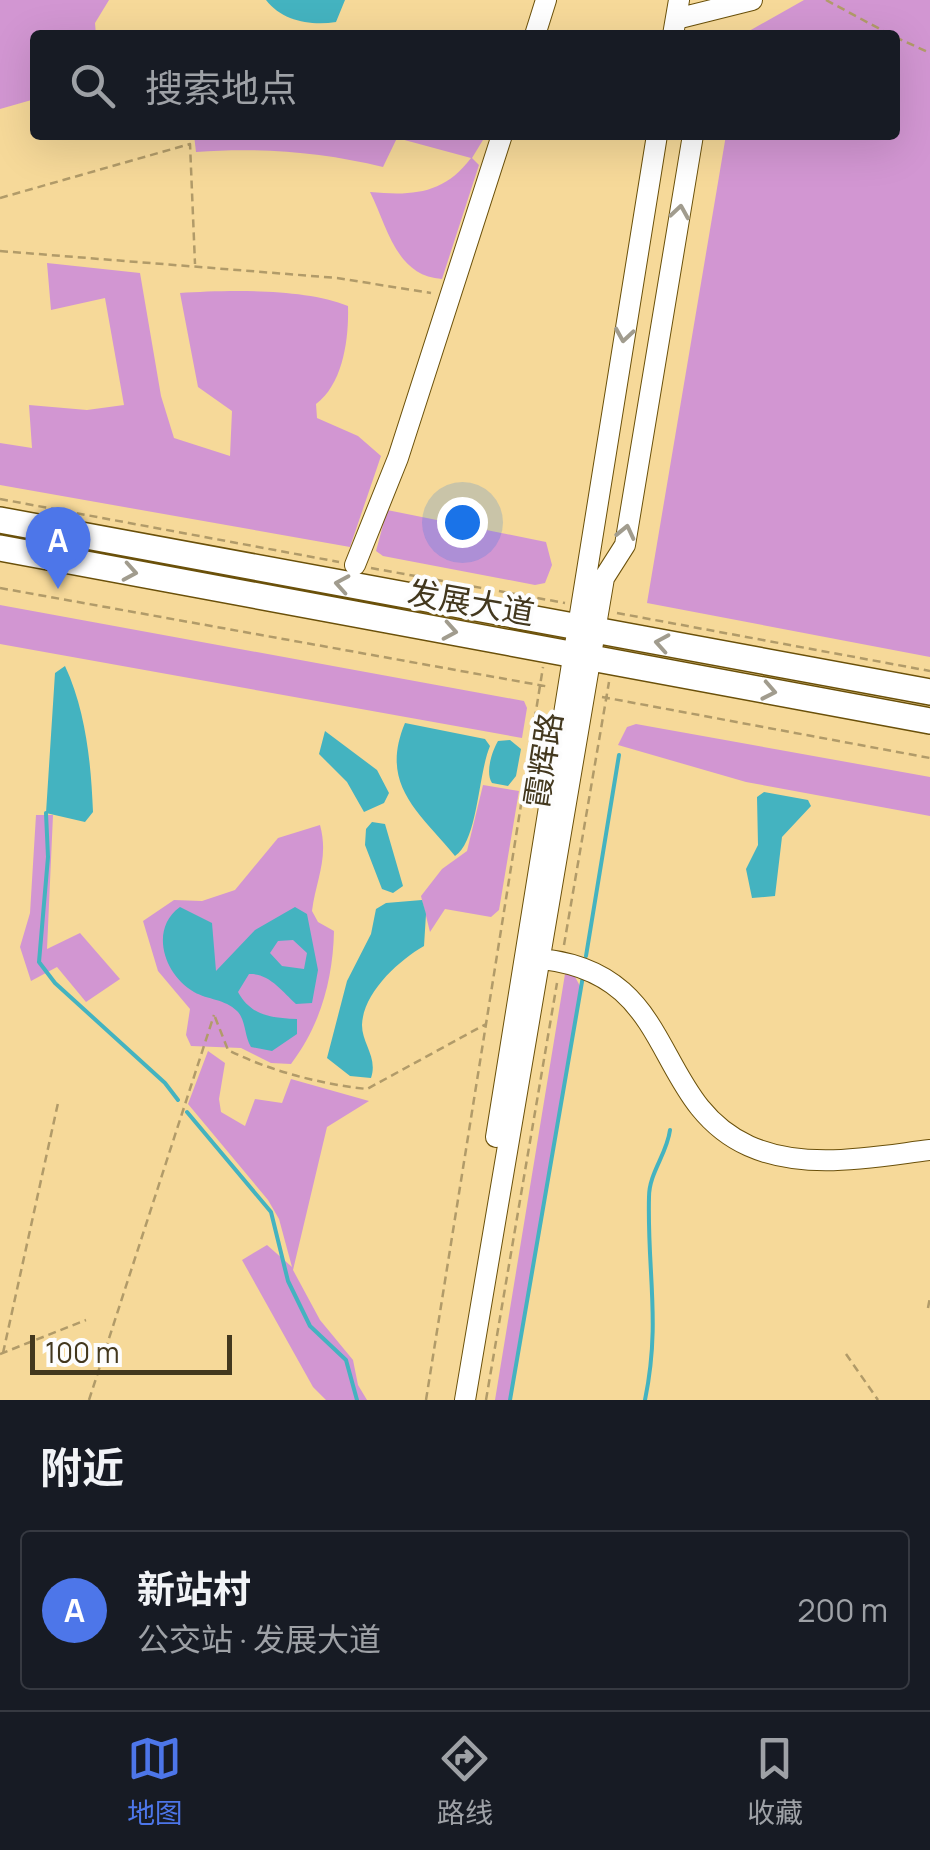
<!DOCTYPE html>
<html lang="zh">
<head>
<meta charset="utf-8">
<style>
	:root { --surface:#171b24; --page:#242831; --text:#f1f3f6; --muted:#9ea1a6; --line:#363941; --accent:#4d76e9 }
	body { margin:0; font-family:Manrope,"Noto Sans SC",sans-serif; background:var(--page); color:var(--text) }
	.scale { position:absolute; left:30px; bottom:25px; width:202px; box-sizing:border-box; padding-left:10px; border:5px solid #43381e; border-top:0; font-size:28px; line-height:35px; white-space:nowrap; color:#43381e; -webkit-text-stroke:8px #fdfdfd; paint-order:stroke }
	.you { position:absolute; left:462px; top:522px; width:35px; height:35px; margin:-25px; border:8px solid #fff; border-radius:50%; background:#1a73e8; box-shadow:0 0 0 15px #1a73e833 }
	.badge { display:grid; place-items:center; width:65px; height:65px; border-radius:50%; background:var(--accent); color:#fff; font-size:32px; font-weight:700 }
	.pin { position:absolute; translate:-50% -82px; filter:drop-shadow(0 2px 5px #0008) }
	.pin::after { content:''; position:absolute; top:52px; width:35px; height:30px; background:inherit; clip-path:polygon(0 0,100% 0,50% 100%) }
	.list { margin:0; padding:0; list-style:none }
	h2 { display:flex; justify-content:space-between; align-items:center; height:130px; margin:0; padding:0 40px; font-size:42px }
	h2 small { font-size:32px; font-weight:400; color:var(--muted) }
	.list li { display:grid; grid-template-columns:65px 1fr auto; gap:30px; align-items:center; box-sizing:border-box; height:160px; margin:0 20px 20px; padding:0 20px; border:2px solid var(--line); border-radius:10px }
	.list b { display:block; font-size:38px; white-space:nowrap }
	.list p { margin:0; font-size:32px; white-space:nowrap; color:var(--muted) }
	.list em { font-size:32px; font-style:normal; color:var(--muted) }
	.icon { flex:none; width:55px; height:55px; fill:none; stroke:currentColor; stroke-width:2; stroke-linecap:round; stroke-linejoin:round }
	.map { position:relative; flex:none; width:930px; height:1400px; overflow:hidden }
	.search { position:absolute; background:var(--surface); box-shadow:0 10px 40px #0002; left:30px; right:30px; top:30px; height:110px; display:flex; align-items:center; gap:25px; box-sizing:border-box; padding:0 35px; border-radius:10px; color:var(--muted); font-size:38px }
	.sheet { height:310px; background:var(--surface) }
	nav { display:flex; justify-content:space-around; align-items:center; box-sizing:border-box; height:140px; border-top:2px solid var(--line); background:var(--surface); font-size:28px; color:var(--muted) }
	nav a { display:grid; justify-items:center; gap:5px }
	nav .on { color:var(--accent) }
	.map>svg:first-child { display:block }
</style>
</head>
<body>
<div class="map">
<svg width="930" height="1400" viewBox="0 0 930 1400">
	<rect width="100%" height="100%" fill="#f6d999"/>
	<path fill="#d296d2" d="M0 0H109L95 23 96 35H35V99L0 109Z
		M804 0H930V657L647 603 726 135H895V35H742Z
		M194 135H486L472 158 479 165 442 279C396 276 388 228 370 192 413 196 444 194 471 158L397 138 383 167C322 152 259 147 196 152Z
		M47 263 140 273 161 396 174 438 230 456 232 411 198 387 180 293C228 290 304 288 348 306 349 339 343 384 316 404L317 418 358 436 381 456 350 547 0 485V443L32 448 29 405 87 410 124 405 105 298 51 310Z
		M387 510 546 542 552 565 545 583 535 585 383 556 376 551Z
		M0 605 524 701 527 708 522 738 0 644Z
		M636 724 930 777V816L746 782 618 745 627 727Z
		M483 785 519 791 499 910 491 917 445 909 430 932 421 896 442 869 467 851Z
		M36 815H53L47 949 80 933 120 979 86 1002 57 967 31 981 20 947 30 913Z
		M320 825C329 858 316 880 312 911L318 922 334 931C333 980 320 1026 291 1064L271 1063 241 1048 191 1046 186 1035 190 1009 158 971 143 921 174 900 202 901 235 890 278 838Z
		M573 973 581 988 510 1400H495L565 974Z
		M208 1051 225 1063 219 1099 221 1112 245 1126 255 1099 282 1103 291 1079 369 1101 327 1127 293 1270 320 1320 353 1360 358 1385 367 1400H326L313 1387 242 1260 267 1245 292 1267 279 1219 268 1200 188 1104Z"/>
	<path fill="#44b3c0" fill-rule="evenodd" d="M266 0H345L336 22C311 26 282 21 266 0Z
		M65 666C86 711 91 763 93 812L85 822 46 813 55 673Z
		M405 723 485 739 490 746C478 774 478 841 455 856 419 812 379 785 405 723Z
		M325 731 377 770 389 793 384 803 364 812 347 782 319 754Z
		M510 740 521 749 516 776 508 786 492 783C485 773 492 751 498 741Z
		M764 792 808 800 811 806 782 837 775 896 752 898 746 869 758 845 757 797Z
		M372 822 385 824 403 886 393 893 382 889 365 845 366 829Z
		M422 900 426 914 424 946C398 961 363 993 362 1025 362 1044 378 1057 371 1078L350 1076 327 1058 347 981 371 934 376 909 386 903Z
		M180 907 212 923 216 971 255 930 295 907 307 914 318 970 312 1003 296 1004C282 991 269 973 249 974L238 992C251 1016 272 1018 297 1019V1034L272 1051 251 1047C244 1035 246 1020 237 1011 225 999 208 1000 194 992 164 975 149 929 180 907ZM293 940 307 953 304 969 282 966 270 953 278 941Z"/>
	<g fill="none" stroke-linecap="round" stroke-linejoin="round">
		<path stroke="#44b3c0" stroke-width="4" d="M46 813 48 857 39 962 55 983 165 1083 178 1100
			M586 956 619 755
			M187 1112 271 1212 288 1281 310 1326 346 1360 357 1400
			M510 1400 583 976
			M645 1400C661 1322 647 1272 649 1197 649 1173 667 1154 670 1130"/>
		<defs>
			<path id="minor" d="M676 19 752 0
				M535 35 546 0
				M673 35 679 0
				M355 565 398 458 502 135
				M529 958C681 966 647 1100 749 1146 805 1171 872 1157 930 1150
				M496 1137 657 135
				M465 1400 604 578 625 545 693 135"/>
			<path id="major" d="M0 520 930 692
				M0 548 930 721"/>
		</defs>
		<use href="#minor" stroke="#6a500a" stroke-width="22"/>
		<use href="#major" stroke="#6a500a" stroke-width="28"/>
		<path stroke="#b19b69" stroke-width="2.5" stroke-dasharray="8 5" stroke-linecap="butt" d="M826 0 891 35
			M895 37 930 53
			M0 198 190 144 195 264
			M0 251 337 278 431 293
			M0 499 339 562
			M371 568 565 603
			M0 588 550 687
			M617 613 930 671
			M602 697 930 758
			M564 945 609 682
			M215 1017 228 1050C270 1071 320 1084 367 1089L486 1024
			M928 1308 930 1297
			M3 1353 58 1103
			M0 1354 86 1320
			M846 1354 878 1400
			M89 1400 214 1015
			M426 1400 543 667
			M486 1400 557 983"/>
		<use href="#minor" stroke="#fff" stroke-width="20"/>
		<use href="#major" stroke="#fff" stroke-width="25"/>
	</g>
	<defs><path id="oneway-chevron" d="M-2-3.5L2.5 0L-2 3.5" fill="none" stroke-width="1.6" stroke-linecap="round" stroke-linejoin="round" transform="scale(2.5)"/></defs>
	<g stroke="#a19c8e">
		<use href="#oneway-chevron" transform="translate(680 212) rotate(-81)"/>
		<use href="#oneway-chevron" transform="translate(624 335) rotate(99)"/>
		<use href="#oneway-chevron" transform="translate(626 532) rotate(-77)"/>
		<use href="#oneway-chevron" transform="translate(130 572) rotate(10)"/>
		<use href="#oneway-chevron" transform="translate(342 584) rotate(-170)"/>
		<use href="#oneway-chevron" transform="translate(450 631) rotate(10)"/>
		<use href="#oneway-chevron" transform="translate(662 643) rotate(-170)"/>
		<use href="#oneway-chevron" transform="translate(769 691) rotate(11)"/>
	</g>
	<g text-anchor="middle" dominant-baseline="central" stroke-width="8" stroke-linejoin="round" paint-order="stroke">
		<g font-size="32" fill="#43381e" stroke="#fdfdfd">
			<text transform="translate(471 602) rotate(10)">发展大道</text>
			<text transform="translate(543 760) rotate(-81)">霞辉路</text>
		</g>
	</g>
</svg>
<div class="scale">100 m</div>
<div class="you"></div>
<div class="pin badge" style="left:58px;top:589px">A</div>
<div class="search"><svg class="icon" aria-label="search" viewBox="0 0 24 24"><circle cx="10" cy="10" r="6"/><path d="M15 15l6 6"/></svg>搜索地点</div>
</div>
<section class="sheet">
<h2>附近<small></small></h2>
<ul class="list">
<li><span class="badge">A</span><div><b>新站村</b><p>公交站 · 发展大道</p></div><em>200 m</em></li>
</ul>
</section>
<nav>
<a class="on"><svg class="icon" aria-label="map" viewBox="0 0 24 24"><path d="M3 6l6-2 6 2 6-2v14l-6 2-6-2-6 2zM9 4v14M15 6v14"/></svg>地图</a>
<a><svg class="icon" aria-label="directions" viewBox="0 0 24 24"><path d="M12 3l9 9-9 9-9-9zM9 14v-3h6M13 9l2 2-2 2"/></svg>路线</a>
<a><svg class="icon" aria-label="saved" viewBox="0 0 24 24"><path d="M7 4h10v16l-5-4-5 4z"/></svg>收藏</a>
</nav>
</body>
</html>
